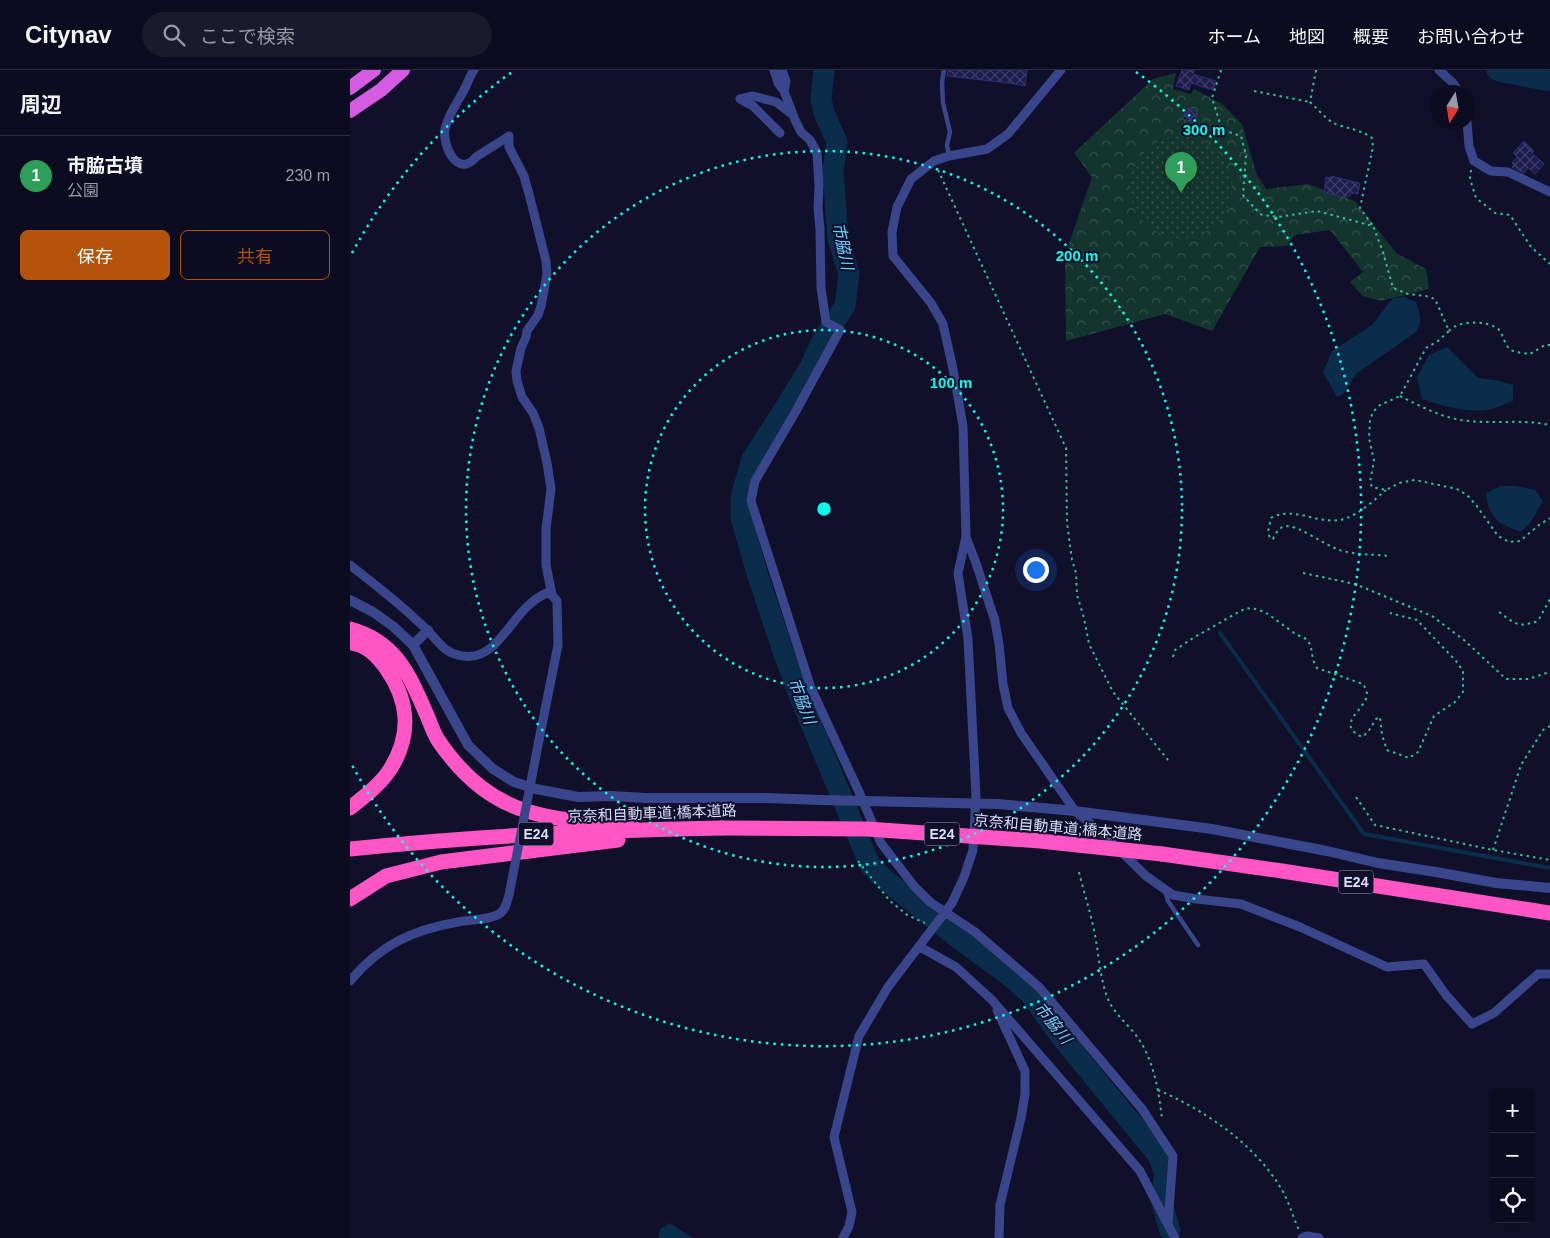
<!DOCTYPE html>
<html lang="ja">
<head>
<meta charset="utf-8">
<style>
	:root { --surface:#0c0c20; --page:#1a1a2d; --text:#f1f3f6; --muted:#9a9ba5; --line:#2c2c3e; --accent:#b45309 }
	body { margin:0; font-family:Helvetica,"Noto Sans JP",sans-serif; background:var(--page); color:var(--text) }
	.controls { position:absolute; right:15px; bottom:15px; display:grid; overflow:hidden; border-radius:8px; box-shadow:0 5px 20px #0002 }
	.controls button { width:45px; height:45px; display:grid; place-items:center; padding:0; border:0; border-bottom:1px solid var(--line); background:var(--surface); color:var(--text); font:25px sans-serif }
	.compass { position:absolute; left:1080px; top:15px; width:45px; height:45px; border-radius:50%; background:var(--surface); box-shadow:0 5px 20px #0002; rotate:191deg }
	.you { position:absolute; left:685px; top:499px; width:18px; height:18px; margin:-12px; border:4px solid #fff; border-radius:50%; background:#1a73e8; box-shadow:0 0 0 8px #1a73e833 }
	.badge { display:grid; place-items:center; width:32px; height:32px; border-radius:50%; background:var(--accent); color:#fff; font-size:16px; font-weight:700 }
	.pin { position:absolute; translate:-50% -41px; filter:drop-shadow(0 1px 2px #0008) }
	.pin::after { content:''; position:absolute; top:26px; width:18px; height:15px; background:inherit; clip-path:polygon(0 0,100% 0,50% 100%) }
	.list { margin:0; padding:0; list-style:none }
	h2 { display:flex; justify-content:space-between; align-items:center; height:65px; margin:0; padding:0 20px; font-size:21px }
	h2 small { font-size:16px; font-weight:400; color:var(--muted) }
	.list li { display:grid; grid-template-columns:32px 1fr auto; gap:15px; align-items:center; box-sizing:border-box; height:80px; padding:0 20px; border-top:1px solid var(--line) }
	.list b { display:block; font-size:19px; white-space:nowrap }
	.list p { margin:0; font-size:16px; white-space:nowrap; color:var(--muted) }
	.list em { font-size:16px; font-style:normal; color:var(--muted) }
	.actions { display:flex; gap:10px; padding:15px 20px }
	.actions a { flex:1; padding:11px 0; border:1px solid var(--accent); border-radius:8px; text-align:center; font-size:18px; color:var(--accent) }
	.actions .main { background:var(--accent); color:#fff }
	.icon { flex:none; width:28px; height:28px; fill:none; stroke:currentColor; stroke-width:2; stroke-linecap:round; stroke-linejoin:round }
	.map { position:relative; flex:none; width:1200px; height:1168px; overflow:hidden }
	header { display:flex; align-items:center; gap:30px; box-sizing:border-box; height:70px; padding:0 25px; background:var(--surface); border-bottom:1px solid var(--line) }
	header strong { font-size:24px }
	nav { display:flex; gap:28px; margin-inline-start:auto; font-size:18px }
	.search { width:350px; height:45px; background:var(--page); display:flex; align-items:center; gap:12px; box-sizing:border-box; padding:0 18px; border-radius:28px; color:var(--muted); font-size:19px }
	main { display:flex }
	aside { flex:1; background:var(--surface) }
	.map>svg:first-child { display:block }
</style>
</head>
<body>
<header>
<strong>Citynav</strong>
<div class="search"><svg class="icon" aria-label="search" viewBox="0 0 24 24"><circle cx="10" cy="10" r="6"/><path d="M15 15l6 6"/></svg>ここで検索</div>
<nav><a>ホーム</a><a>地図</a><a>概要</a><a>お問い合わせ</a></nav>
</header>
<main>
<aside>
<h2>周辺<small></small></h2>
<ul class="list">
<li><span class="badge" style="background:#2e9e5b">1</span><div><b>市脇古墳</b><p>公園</p></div><em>230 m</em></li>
</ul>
<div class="actions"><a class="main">保存</a><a>共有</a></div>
</aside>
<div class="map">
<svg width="1200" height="1168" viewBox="0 0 1200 1168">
	<defs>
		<pattern id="forest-crowns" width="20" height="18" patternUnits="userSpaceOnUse" patternTransform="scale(1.25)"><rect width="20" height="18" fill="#13352e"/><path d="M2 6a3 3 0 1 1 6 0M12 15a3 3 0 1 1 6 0" fill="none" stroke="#35524d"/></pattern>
		<pattern id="park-dots" width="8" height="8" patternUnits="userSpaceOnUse" patternTransform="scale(1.25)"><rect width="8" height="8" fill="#13352e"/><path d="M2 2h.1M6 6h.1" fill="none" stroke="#35524d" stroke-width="1.8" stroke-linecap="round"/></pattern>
		<pattern id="building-cross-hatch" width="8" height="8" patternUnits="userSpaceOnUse" patternTransform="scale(1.25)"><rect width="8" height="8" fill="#1d1c4d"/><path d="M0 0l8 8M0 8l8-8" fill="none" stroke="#3d3d68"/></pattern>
	</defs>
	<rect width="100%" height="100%" fill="#10102b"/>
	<path fill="url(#forest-crowns)" d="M826 3 823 19 841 24 844 19 872 34 892 54 907 105 916 119 958 114 1005 131 1046 183 1076 199 1079 219 1031 231 1013 226 1000 212 1013 202 980 160 945 165 937 176 910 177 862 261 815 244 716 271 715 185 742 107 724 83 803 9Z"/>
	<path fill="url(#park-dots)" d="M780 117a51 51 0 1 1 102 0a51 51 0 1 1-102 0Z"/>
	<path fill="#092d4b" d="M1054 227 1066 232C1070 245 1073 250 1066 262L1006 304 993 324 987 327 973 302 982 281 1022 255 1043 228Z
		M1097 277 1128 308 1145 310 1163 315V331C1157 333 1151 336 1145 338 1123 345 1093 336 1072 329L1067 307 1079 285Z
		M1151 416H1166L1185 420 1193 431 1181 452 1171 462C1149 454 1139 449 1136 423Z
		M320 1153 341 1167 342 1168H308L310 1159Z"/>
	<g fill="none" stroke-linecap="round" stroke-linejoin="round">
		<path stroke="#092d4b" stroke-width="4" d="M870 563 1014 764 1200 798"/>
		<path stroke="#092d4b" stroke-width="21" d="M474 0 471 29 474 43 487 72 483 101 488 169 499 203 495 236 473 269 459 299 431 344 402 389 391 427V447L407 503 434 584 452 632 520 795 533 808 608 868 661 907 680 924 712 968 808 1085 815 1104 811 1130 820 1161
			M1147 0 1158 3 1200 11"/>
	</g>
	<path fill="url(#building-cross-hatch)" stroke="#2e2d79" d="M598 0H677L675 16 659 13 597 6Z
		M832 0H844L843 4 866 11 863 20 841 13 839 20 826 16Z
		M836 38 848 42 844 53 833 49Z
		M1174 71 1184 81 1182 83 1194 94 1185 104 1178 98 1174 103 1162 97 1164 95 1162 93 1167 87 1163 83Z
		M981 106 1010 113 1008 124 1001 123 1000 126 988 127V125L974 123 976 107 980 108Z"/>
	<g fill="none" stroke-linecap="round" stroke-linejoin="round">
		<path stroke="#2dc09d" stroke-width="2" stroke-dasharray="2.5 4" stroke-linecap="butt" d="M871 0 862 28 869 50 870 59 891 66 896 85 893 125 908 142 912 145 928 147 967 141 1023 156 1033 182 1043 218 1058 224 1076 226 1085 229 1099 261 1088 271 1076 278 1050 326 1030 335 1023 342 1020 350 1019 368 1024 391 1020 412 1022 417 1036 420 1049 413 1065 410 1107 419 1117 425 1126 435 1148 466 1159 472 1170 471 1189 455 1200 448
			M966 0 960 32 962 34C970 41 977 51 988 55 1000 59 1011 60 1022 68L1023 77 1010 138 1023 156
			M904 21 960 32
			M588 100 716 378 717 453 722 490 726 503 727 525 734 548 739 574 763 622 818 690
			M1121 100 1120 109 1126 128 1145 143 1160 145 1181 177 1200 194
			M1099 261C1107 250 1140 250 1149 260 1154 266 1154 275 1161 280 1166 283 1174 283 1180 284L1195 275H1200
			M1050 326C1072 337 1094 349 1119 351 1146 354 1173 349 1200 355
			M1036 420C1024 430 1010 444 994 449 969 456 944 435 921 448L918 462 920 468 923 469C926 463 929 457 936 456 950 456 973 474 987 479 1002 485 1022 484 1038 486
			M953 503 1005 514 1082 546 1114 570 1156 609H1178L1200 602
			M1149 542C1166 554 1167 558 1188 551L1200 529
			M823 587 825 580 843 568 894 539 902 538 915 542 947 565C967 570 958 585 967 598L1013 614C1015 617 1017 621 1017 625 1016 639 984 654 1012 667L1018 662 1026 649 1030 647 1032 665 1037 680 1059 688 1068 682 1084 646 1105 632 1113 622V601L1106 591 1067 550 1040 543
			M1006 727 1025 755 1143 780 1200 790
			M1143 780 1171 695 1193 660 1200 656
			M508 791 539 830 557 845 575 853
			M729 802C734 823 741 844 745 865 749 886 750 909 758 929 764 944 779 955 788 968 804 991 809 1022 812 1049
			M808 1020C856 1041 905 1074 932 1120 939 1132 943 1147 949 1160"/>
		<path stroke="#3a468b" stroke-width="4.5" d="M594 0 592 12 593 33 600 62 597 75 599 86
			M815 821 818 831 848 875"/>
		<path stroke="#3a468b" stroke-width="9" d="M124 0C119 7 118 13 114 20 107 33 98 45 95 59 92 76 108 109 126 87L159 66V77L174 106 179 124 196 191 197 204 191 236 188 245 177 261 176 267 171 278 166 301 167 311 172 327 183 343 189 358 197 393 201 419 196 459V495L202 525
			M424 0 428 13 434 21 436 11 432 0
			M1089 0 1103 13 1109 22
			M434 21 445 50 451 62 460 70 467 83 469 115 468 138 470 159 471 218 476 252 490 260 446 341 405 411 401 431 461 618 510 724 531 773 564 816 580 832 625 862 689 917 792 1039 823 1086 818 1154
			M1117 52 1119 76 1124 91 1141 101 1158 102 1200 122
			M430 63 403 36 390 29 403 26 426 32 443 45
			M616 467 626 493 645 551 649 574 653 614 658 638 671 663 725 741 751 762 796 806 823 825 847 829 891 834 950 857 1037 897 1074 894 1096 925 1122 954 1144 943 1188 904H1200
			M0 495C26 515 53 536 76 559 87 569 93 582 108 585 122 589 133 585 143 576 161 559 174 532 197 523L202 525 207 531 208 575 189 670
			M570 877 606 897 642 930 790 1101 825 1168
			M0 911C30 875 62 860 108 852 121 849 137 851 149 844 156 840 157 832 159 825
			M647 940 675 1001V1024L671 1048 650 1135 649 1168
			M493 1168 499 1156 502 1142 484 1067 509 966 538 917 602 833 614 807 623 780 626 726 618 569 608 503 616 467 613 356 603 299 593 254 581 233 543 186 542 162 547 137 561 109 584 91 599 86 637 79 658 64 711 0
			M952 1168 957 1166 969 1168"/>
		<path stroke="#3a468b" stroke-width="10" d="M0 530 23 542 44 557 63 575 118 675 143 699 164 712 186 719 228 727 261 726 295 728H416L471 730
			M63 575 78 560
			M648 734 725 741 862 759 977 781 1028 793 1086 802 1146 813 1200 818"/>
		<path stroke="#d45be2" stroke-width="14" d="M0 18 24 0
			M0 41 31 20 53 0"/>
		<path stroke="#ff55c5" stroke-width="15" d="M0 559C45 571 59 604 76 643 80 652 83 662 88 670 100 688 115 705 132 718 158 738 188 746 220 750 234 752 248 748 262 751 270 752 279 757 287 760
			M0 572C5 574 10 575 14 577 22 581 31 591 36 598 59 631 62 663 41 698 31 714 15 726 0 738
			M0 779C124 766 248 760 372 758
			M812 784 932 801 1200 843
			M0 829 36 806 91 792 268 770"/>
		<path stroke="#3a468b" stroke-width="9" d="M159 825 189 670"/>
		<path stroke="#3a468b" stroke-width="10" d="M471 730 648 734"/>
		<path stroke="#ff55c5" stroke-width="15" d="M372 758 517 759 690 771 812 784"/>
	</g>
	<g fill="none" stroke="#06ffeb" stroke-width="2.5" stroke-dasharray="2.5 5">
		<circle cx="474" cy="439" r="179"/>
		<circle cx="474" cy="439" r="358"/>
		<path d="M2 183A537 537 0 0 1 162 2M786 2A537 537 0 1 1 2 695"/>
	</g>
	<g text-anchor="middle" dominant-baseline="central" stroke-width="4" stroke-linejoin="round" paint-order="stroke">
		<g fill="#10102b" stroke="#9da0bf" stroke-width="1">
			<rect x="168.5" y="752.5" width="35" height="23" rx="4"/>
			<rect x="574.5" y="752.5" width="35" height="23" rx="4"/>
			<rect x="988.5" y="800.5" width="35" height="23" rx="4"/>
		</g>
		<g font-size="14" font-weight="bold" fill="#daddff">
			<text x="186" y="764">E24</text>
			<text x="592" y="764">E24</text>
			<text x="1006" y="812">E24</text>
		</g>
		<g font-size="15" fill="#daddff" stroke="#10102b">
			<text transform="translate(302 743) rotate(-2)">京奈和自動車道;橋本道路</text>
			<text transform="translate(708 757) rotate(5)">京奈和自動車道;橋本道路</text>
		</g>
		<g font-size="16" font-style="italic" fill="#68d5ff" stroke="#10102b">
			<text transform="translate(493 176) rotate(78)">市脇川</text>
			<text transform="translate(452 631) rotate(69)">市脇川</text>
			<text transform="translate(703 953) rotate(51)">市脇川</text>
		</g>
	</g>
	<circle cx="474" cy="439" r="8" fill="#06ffeb" stroke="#10102b" stroke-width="2.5"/>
	<g font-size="15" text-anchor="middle" font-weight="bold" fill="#06ffeb" stroke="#10102b" stroke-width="4" stroke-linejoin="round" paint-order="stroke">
		<text x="854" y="65">300 m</text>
		<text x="727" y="191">200 m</text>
		<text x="601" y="318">100 m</text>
	</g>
</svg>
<div class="controls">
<button>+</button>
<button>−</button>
<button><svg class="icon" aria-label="locate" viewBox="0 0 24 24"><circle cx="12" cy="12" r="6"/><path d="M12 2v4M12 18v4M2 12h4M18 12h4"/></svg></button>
</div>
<svg class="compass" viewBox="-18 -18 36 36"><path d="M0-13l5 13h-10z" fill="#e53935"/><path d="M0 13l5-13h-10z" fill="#9a9ba5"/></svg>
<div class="you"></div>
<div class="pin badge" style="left:831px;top:123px;background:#2e9e5b">1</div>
</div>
</main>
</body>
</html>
